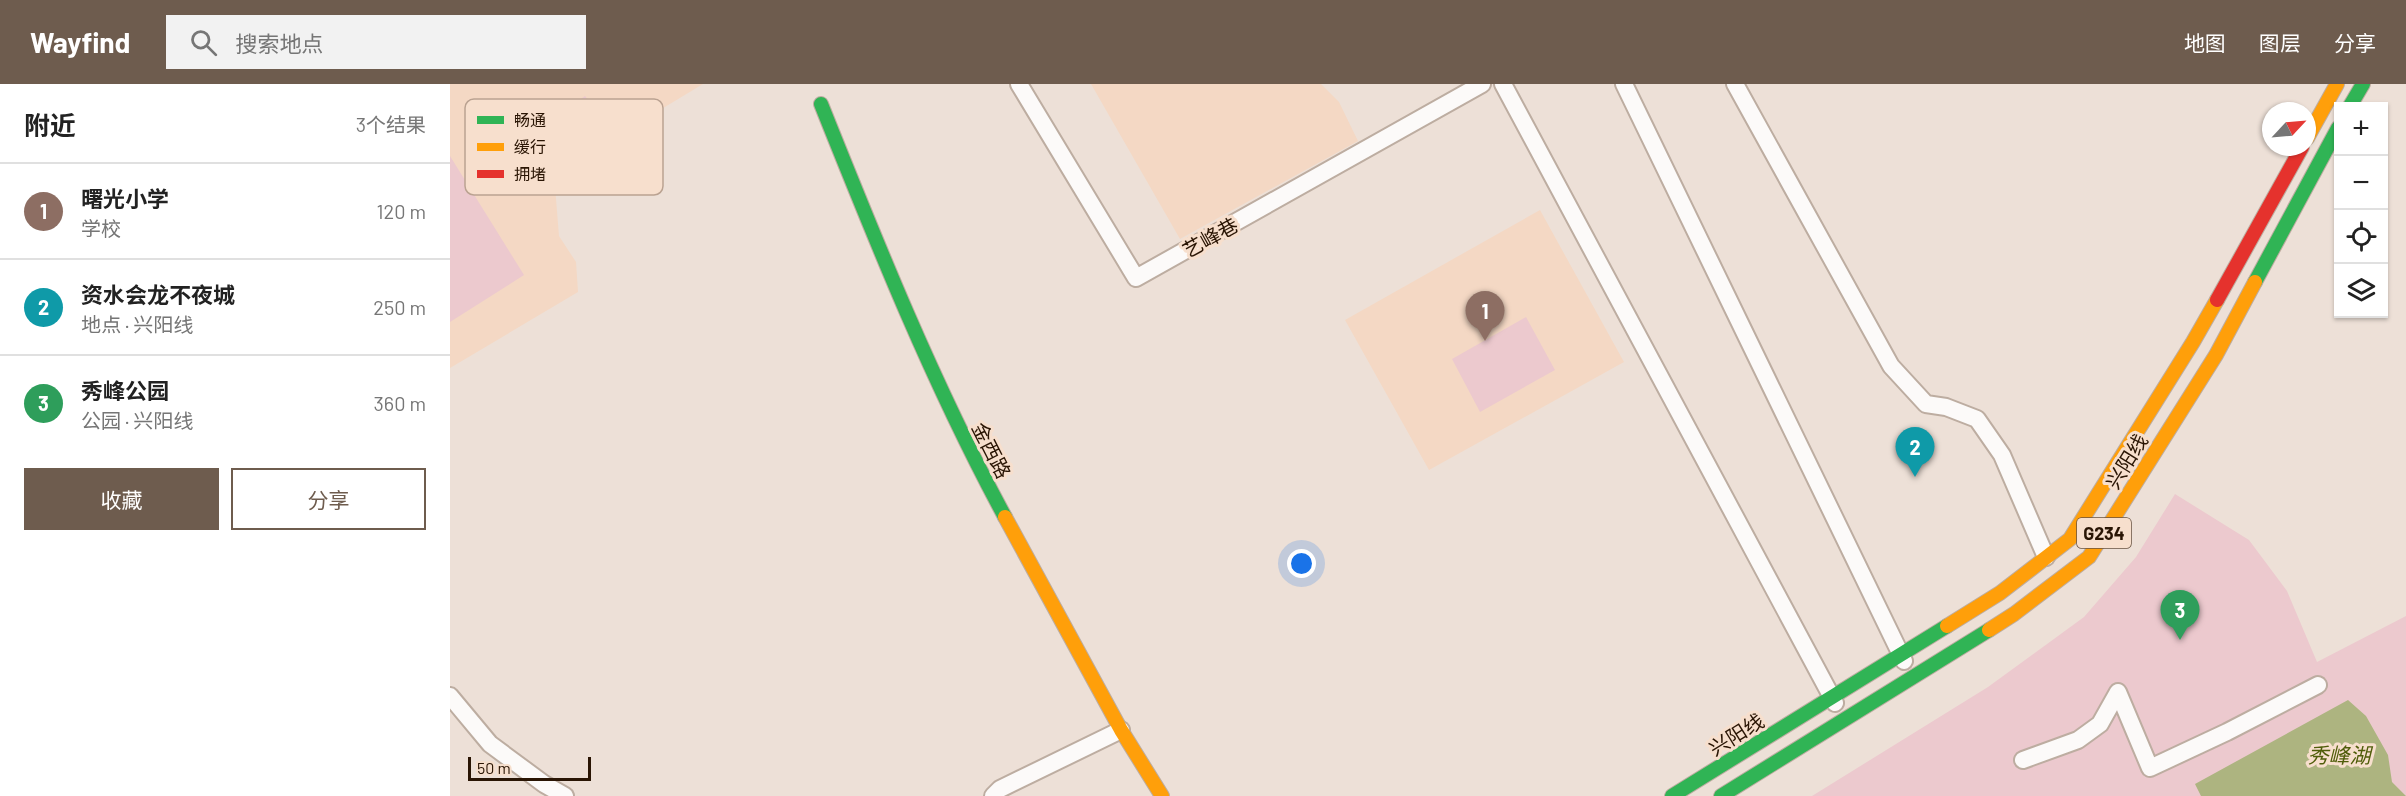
<!DOCTYPE html>
<html lang="zh">
<head>
<meta charset="utf-8">
<style>
	:root { --surface:#fff; --page:#f2f2f2; --text:#222; --muted:#767676; --line:#e0e0e0; --accent:#6e5c4e }
	body { margin:0; font-family:Barlow,"Noto Sans SC",sans-serif; background:var(--page); color:var(--text) }
	.controls { position:absolute; right:18px; top:18px; display:grid; overflow:hidden; border-radius:0px; box-shadow:0 2px 4px #0004 }
	.controls button { width:54px; height:54px; display:grid; place-items:center; padding:0; border:0; border-bottom:2px solid var(--line); background:var(--surface); color:var(--text); font:30px sans-serif }
	.compass { position:absolute; left:1812px; top:18px; width:54px; height:54px; border-radius:50%; background:var(--surface); box-shadow:0 2px 4px #0004; rotate:64deg }
	.scale { position:absolute; left:18px; bottom:15px; width:123px; box-sizing:border-box; padding-left:6px; border:3px solid #2a1504; border-top:0; font-size:16px; line-height:21px; white-space:nowrap; color:#2a1504; -webkit-text-stroke:4px #f7dfcd; paint-order:stroke }
	.you { position:absolute; left:852px; top:480px; width:21px; height:21px; margin:-15px; border:4px solid #fff; border-radius:50%; background:#1a73e8; box-shadow:0 0 0 9px #1a73e833 }
	.badge { display:grid; place-items:center; width:39px; height:39px; border-radius:50%; background:var(--accent); color:#fff; font-size:20px; font-weight:700 }
	.pin { position:absolute; translate:-50% -50px; filter:drop-shadow(0 2px 3px #0008) }
	.pin::after { content:''; position:absolute; top:32px; width:21px; height:18px; background:inherit; clip-path:polygon(0 0,100% 0,50% 100%) }
	.list { margin:0; padding:0; list-style:none }
	h2 { display:flex; justify-content:space-between; align-items:center; height:78px; margin:0; padding:0 24px; font-size:26px }
	h2 small { font-size:20px; font-weight:400; color:var(--muted) }
	.list li { display:grid; grid-template-columns:39px 1fr auto; gap:18px; align-items:center; box-sizing:border-box; height:96px; padding:0 24px; border-top:2px solid var(--line) }
	.list b { display:block; font-size:22px; white-space:nowrap }
	.list p { margin:0; font-size:20px; white-space:nowrap; color:var(--muted) }
	.list em { font-size:20px; font-style:normal; color:var(--muted) }
	.actions { display:flex; gap:12px; padding:18px 24px }
	.actions a { flex:1; padding:14px 0; border:2px solid var(--accent); border-radius:0px; text-align:center; font-size:21px; color:var(--accent) }
	.actions .main { background:var(--accent); color:#fff }
	.icon { flex:none; width:33px; height:33px; fill:none; stroke:currentColor; stroke-width:2; stroke-linecap:round; stroke-linejoin:round }
	.map { position:relative; flex:none; width:1956px; height:712px; overflow:hidden }
	header { display:flex; align-items:center; gap:36px; box-sizing:border-box; height:84px; padding:0 30px; background:var(--accent); color:#fff }
	header strong { font-size:28px }
	nav { display:flex; gap:33px; margin-inline-start:auto; font-size:21px }
	.search { width:420px; height:54px; background:var(--page); display:flex; align-items:center; gap:15px; box-sizing:border-box; padding:0 21px; border-radius:0px; color:var(--muted); font-size:22px }
	main { display:flex }
	aside { flex:1; background:var(--surface) }
	.map>svg:first-child { display:block }
</style>
</head>
<body>
<header>
<strong>Wayfind</strong>
<div class="search"><svg class="icon" aria-label="search" viewBox="0 0 24 24"><circle cx="10" cy="10" r="6"/><path d="M15 15l6 6"/></svg>搜索地点</div>
<nav><a>地图</a><a>图层</a><a>分享</a></nav>
</header>
<main>
<aside>
<h2>附近<small>3个结果</small></h2>
<ul class="list">
<li><span class="badge" style="background:#8d6e63">1</span><div><b>曙光小学</b><p>学校</p></div><em>120 m</em></li>
<li><span class="badge" style="background:#0f9aa8">2</span><div><b>资水会龙不夜城</b><p>地点 · 兴阳线</p></div><em>250 m</em></li>
<li><span class="badge" style="background:#2e9e5b">3</span><div><b>秀峰公园</b><p>公园 · 兴阳线</p></div><em>360 m</em></li>
</ul>
<div class="actions"><a class="main">收藏</a><a>分享</a></div>
</aside>
<div class="map">
<svg width="1956" height="712" viewBox="0 0 1956 712">
	<rect width="100%" height="100%" fill="#ede0d7"/>
	<path fill="#f4d8c4" d="M0 0H253L104 90 109 152 126 178 128 208 0 284Z
		M641 0H871L889 18 908 57 730 155Z
		M1090 126 1174 278 979 386 895 236Z"/>
	<path fill="#ecc9ce" d="M135 12 156 39 105 79 83 51Z
		M0 72 74 191 0 238Z
		M1076 233 1105 286 1030 328 1002 275Z
		M1725 410 1799 456 1837 507 1867 578 1956 532V712H1362L1538 603 1634 533 1686 473Z"/>
	<path fill="#adb480" d="M1898 616 1916 632 1938 671 1942 698 1956 712H1751L1745 700Z"/>
	<g fill="none" stroke-linecap="round" stroke-linejoin="round">
		<defs>
			<path id="street" d="M569 0 686 194 1032 0
				M1053 0 1385 619
				M1174 0 1454 577
				M1285 0 1441 282 1476 320 1496 323 1527 335 1552 371 1596 473
				M0 612 40 660 94 700 115 712
				M1573 676 1628 656 1650 640 1668 608 1700 684 1777 648 1868 601
				M543 712 550 705 671 646"/>
			<path id="fast" d="M371 20C427 160 483 300 555 433
				M1900 22 1913 0
				M1805 198 1888 44
				M1222 712 1497 542
				M1271 712 1539 546"/>
			<path id="slow" d="M1857 54 1887 0
				M555 433 671 646 712 712
				M1497 542 1550 509 1620 455 1743 258 1767 216
				M1539 546 1564 530 1639 473 1766 271 1805 198"/>
			<path id="jam" d="M1767 216 1852 63"/>
		</defs>
		<use href="#street" stroke="#bdada1" stroke-width="20"/>
		<use href="#fast" stroke="#bdada1" stroke-width="16"/>
		<use href="#slow" stroke="#bdada1" stroke-width="16"/>
		<use href="#jam" stroke="#bdada1" stroke-width="16"/>
		<use href="#street" stroke="#fcfaf9" stroke-width="16"/>
		<use href="#fast" stroke="#30b455" stroke-width="14"/>
		<use href="#slow" stroke="#ff9f0a" stroke-width="14"/>
		<use href="#jam" stroke="#e5322d" stroke-width="14"/>
	</g>
	<g text-anchor="middle" dominant-baseline="central" stroke-width="6" stroke-linejoin="round" paint-order="stroke">
		<rect fill="#f7dfcd" stroke="#685240" stroke-width="1.5" x="1627" y="434" width="54" height="30" rx="4.5"/>
		<g font-size="18" font-weight="bold" fill="#2a1504">
			<text x="1654" y="449">G234</text>
		</g>
		<g font-size="20" fill="#2a1504" stroke="#f7dfcd">
			<text transform="translate(760 153) rotate(-29)">艺峰巷</text>
			<text transform="translate(542 366) rotate(63)">金西路</text>
			<text transform="translate(1676 377) rotate(-58)">兴阳线</text>
			<text transform="translate(1286 650) rotate(-32)">兴阳线</text>
		</g>
		<g font-size="21" font-style="italic" fill="#505d0a" stroke="#f7dfcd">
			<text x="1889" y="670">秀峰湖</text>
		</g>
	</g>
	<rect x="15" y="15" width="198" height="96" rx="9" fill="#f7dfcd" stroke="#baa291" stroke-width="1.5"/>
	<rect x="27" y="32" width="27" height="8" fill="#30b455"/>
	<rect x="27" y="59" width="27" height="8" fill="#ff9f0a"/>
	<rect x="27" y="86" width="27" height="8" fill="#e5322d"/>
	<g font-size="16" fill="#2a1504">
		<text x="64" y="42">畅通</text>
		<text x="64" y="69">缓行</text>
		<text x="64" y="96">拥堵</text>
	</g>
</svg>
<div class="controls">
<button>+</button>
<button>−</button>
<button><svg class="icon" aria-label="locate" viewBox="0 0 24 24"><circle cx="12" cy="12" r="6"/><path d="M12 2v4M12 18v4M2 12h4M18 12h4"/></svg></button>
<button><svg class="icon" aria-label="layers" viewBox="0 0 24 24"><path d="M12 4l9 5-9 5-9-5zM3 14l9 5 9-5"/></svg></button>
</div>
<svg class="compass" viewBox="-18 -18 36 36"><path d="M0-13l5 13h-10z" fill="#e53935"/><path d="M0 13l5-13h-10z" fill="#767676"/></svg>
<div class="scale">50 m</div>
<div class="you"></div>
<div class="pin badge" style="left:1035px;top:257px;background:#8d6e63">1</div>
<div class="pin badge" style="left:1465px;top:393px;background:#0f9aa8">2</div>
<div class="pin badge" style="left:1730px;top:556px;background:#2e9e5b">3</div>
</div>
</main>
</body>
</html>
